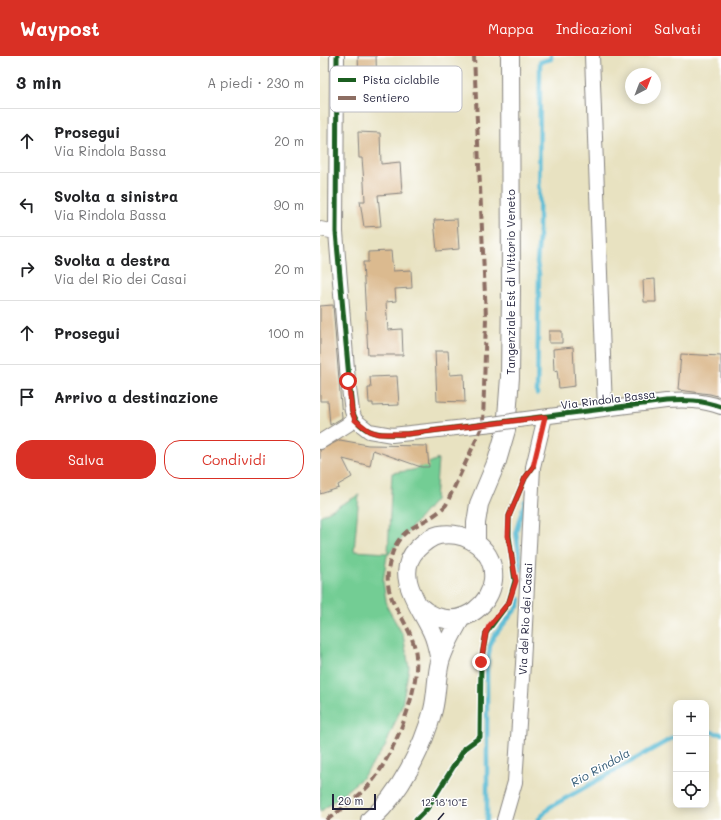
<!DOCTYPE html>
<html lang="it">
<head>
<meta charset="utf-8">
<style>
	:root { --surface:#fff; --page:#f2f2f2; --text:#202124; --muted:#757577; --line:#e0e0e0; --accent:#d93025 }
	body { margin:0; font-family:Mali,sans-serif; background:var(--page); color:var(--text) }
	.controls { position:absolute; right:12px; bottom:12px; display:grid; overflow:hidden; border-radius:8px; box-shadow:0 2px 10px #0003 }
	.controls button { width:36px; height:36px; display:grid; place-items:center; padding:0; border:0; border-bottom:1px solid var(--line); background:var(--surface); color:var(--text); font:20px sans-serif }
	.compass { position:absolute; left:305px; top:12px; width:36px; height:36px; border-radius:50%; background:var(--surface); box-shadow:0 2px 10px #0003; rotate:42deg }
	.scale { position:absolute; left:12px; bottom:10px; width:44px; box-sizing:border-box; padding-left:4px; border:2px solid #22223b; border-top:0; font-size:11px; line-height:14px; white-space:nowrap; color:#22223b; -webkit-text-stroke:3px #fff; paint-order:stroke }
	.stop { position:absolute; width:12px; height:12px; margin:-9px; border:3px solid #d93025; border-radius:50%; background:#fff }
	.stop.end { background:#d93025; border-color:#fff; box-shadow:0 1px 4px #0008 }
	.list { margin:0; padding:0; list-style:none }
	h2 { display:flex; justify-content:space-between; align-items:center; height:52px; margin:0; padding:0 16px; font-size:17px }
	h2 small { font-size:13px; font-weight:400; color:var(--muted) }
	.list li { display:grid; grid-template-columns:26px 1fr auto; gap:12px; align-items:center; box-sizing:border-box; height:64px; padding:0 16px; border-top:1px solid var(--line) }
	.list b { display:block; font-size:15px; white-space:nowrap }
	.list p { margin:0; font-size:13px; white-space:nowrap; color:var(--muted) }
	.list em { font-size:13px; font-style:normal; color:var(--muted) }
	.actions { display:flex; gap:8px; padding:12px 16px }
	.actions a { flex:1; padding:9px 0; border:1px solid var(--accent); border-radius:16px; text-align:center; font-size:14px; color:var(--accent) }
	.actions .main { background:var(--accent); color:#fff }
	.icon { flex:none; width:22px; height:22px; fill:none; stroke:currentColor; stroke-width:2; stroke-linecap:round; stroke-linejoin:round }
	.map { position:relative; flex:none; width:401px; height:764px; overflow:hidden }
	header { display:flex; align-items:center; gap:24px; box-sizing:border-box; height:56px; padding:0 20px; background:var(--accent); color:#fff }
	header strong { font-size:19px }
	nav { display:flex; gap:22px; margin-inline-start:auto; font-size:14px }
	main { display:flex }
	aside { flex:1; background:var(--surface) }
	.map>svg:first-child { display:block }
</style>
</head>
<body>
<header>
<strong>Waypost</strong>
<nav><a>Mappa</a><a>Indicazioni</a><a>Salvati</a></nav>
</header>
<main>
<aside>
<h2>3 min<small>A piedi · 230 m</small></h2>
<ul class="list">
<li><svg class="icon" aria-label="ahead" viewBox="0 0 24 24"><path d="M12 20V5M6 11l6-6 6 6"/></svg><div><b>Prosegui</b><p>Via Rindola Bassa</p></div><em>20 m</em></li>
<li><svg class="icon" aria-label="left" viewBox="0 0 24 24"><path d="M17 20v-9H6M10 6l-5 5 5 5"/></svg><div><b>Svolta a sinistra</b><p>Via Rindola Bassa</p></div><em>90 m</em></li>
<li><svg class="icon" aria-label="right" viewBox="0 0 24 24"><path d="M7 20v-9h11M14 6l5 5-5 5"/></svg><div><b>Svolta a destra</b><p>Via del Rio dei Casai</p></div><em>20 m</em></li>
<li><svg class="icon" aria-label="ahead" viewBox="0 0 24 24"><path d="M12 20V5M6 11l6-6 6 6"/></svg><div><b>Prosegui</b></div><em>100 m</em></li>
<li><svg class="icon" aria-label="arrive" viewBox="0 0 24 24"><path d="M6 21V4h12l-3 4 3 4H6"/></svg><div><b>Arrivo a destinazione</b></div></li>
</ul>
<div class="actions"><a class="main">Salva</a><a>Condividi</a></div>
</aside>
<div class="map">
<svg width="401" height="764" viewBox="0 0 401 764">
	<rect width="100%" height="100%" fill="#fff"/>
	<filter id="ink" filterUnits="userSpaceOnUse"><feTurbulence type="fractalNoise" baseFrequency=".025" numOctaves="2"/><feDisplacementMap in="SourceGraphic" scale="8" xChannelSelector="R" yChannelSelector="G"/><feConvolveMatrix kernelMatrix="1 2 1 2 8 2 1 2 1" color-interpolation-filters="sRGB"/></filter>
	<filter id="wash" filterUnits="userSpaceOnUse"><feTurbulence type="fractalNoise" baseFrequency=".012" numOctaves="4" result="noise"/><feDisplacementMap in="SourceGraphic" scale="16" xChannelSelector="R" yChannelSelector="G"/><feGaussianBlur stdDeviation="0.9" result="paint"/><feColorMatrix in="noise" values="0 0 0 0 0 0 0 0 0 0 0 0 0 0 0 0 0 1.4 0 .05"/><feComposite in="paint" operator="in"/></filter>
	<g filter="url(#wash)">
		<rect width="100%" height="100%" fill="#e8e2c1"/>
		<path fill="#73cd94" stroke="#4a7868" d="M118 403 115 444 67 500 63 525 67 551 83 579 89 611 82 649 65 691 42 722 0 756V460L39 439 34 495 68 497 72 417 93 414Z"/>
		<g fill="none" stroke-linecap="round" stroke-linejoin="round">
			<path stroke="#54b9d3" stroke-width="4.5" d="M217 338 219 218 217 207 219 181 220 6 231 3V0
				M201 514 196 475 205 445
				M386 675 401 678
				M167 764V611L170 590 174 580 199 549 200 543
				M218 764 230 751 356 680"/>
		</g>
		<g id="blocks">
			<path fill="#dbba8f" d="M38 0H56L57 33 83 32V44L40 46Z
				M38 76 60 77 61 108 80 106 82 137 58 139 61 170 44 171 40 145H45L44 127 42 102H39Z
				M137 163 139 193 117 195 114 164Z
				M71 195 73 215 91 214 92 232 75 233 76 245 66 246 68 274 82 273 83 299H48L43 206H48V196Z
				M335 223 336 246H324L323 224Z
				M13 249 22 362 10 369 8 345H0V250Z
				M229 275H242V287H229Z
				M253 291 255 330 239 332 237 314 234 315 233 293Z
				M115 295H128L130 319 144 318 145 346 117 345Z
				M361 298 401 300V341L390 338 358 334Z
				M77 320 79 349 53 350V347H49L48 332H51L50 321Z
				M20 384 48 389 107 390 109 411H101L53 394 50 410 23 403 32 421 18 429 19 432 0 438V394Z"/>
		</g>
	</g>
	<g filter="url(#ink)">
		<use href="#blocks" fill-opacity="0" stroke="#85827e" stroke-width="1"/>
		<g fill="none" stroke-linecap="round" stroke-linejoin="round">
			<defs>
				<path id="minor" d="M17 0 16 176 28 325 32 355 35 364 49 375 72 379 173 368
					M272 0 285 353
					M0 173 16 176
					M198 364 346 345C366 344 382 344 401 351
					M0 386 35 364
					M184 764 195 726 203 608 213 411 225 361"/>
				<path id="major" d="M156 486V467L159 448 177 405 186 374 190 321 191 232 190 0
					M98 549C105 555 111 560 121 562 145 568 170 549 173 524 176 494 147 474 119 479 110 481 103 487 97 493 72 519 101 551 112 576 116 584 118 595 120 605
					M50 764C80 738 103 692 113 654 117 638 116 622 120 606 124 592 134 574 141 562"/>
			</defs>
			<use href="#minor" stroke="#85827e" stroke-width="16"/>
			<use href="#major" stroke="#85827e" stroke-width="20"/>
			<use href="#minor" stroke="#fff" stroke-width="14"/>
			<use href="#major" stroke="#fff" stroke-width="18"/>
			<defs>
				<path id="minor-bridge" d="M173 368 198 364"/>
			</defs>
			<use href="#minor-bridge" stroke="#85827e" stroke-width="16" stroke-linecap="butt"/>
			<use href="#minor-bridge" stroke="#fff" stroke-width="14"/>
			<path stroke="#8d6e63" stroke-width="4" stroke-dasharray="8 4" stroke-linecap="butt" d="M7 764C21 753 39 741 51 727 74 698 105 626 94 589 85 557 60 543 70 505 79 466 105 472 126 449L163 369 166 261 154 0"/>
			<defs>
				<path id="cycleway" d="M17 0 16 176 32 355C41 381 64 379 87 378L346 345C366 344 382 344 401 351
					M96 764 107 753 145 692 160 681 161 606 166 577 189 546 195 525 189 480V460L205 422 213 411"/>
			</defs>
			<use href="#cycleway" stroke="#fff" stroke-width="8"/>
			<use href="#cycleway" stroke="#1b5e20" stroke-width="5"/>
		</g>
	</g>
	<g fill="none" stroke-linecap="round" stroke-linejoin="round" filter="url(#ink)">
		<path stroke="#d93025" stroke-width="5" d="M28 325 32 355 35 364 49 375 59 378H87L225 361 213 411 205 422 189 460 188 480 196 525 189 546 169 570 166 577 161 606"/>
	</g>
	<path fill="none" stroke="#22223b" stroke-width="1.5" d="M118 764 124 757"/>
	<g text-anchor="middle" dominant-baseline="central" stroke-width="3" stroke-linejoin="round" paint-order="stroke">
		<g font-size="11" fill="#22223b" stroke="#fff">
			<text transform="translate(190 226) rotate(-90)">Tangenziale Est di Vittorio Veneto</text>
			<text transform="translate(288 343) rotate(-7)">Via Rindola Bassa</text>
			<text transform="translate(205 563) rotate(-87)">Via del Rio dei Casai</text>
		</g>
		<g font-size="12" font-style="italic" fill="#365e78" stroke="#fff">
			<text transform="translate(280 711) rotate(-29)">Rio Rindola</text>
		</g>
	</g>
	<rect x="10" y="10" width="132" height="46" rx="6" fill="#fff" stroke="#bdbdc4" stroke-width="1"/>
	<rect x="18" y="22" width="18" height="4" fill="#1b5e20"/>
	<rect x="18" y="40" width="18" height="4" fill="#8d6e63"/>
	<g font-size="11" fill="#22223b">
		<text x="43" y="28">Pista ciclabile</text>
		<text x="43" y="46">Sentiero</text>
	</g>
	<g font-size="10" text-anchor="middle" fill="#22223b" stroke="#fff" stroke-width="3" stroke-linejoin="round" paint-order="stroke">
		<text x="124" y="750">12°18'10"E</text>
	</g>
</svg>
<div class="controls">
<button>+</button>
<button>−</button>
<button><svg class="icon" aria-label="locate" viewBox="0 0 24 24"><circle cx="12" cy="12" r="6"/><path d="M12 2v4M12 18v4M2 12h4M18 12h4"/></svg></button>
</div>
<svg class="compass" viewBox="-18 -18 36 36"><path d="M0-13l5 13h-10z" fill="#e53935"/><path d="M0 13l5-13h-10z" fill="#757577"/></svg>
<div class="scale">20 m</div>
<div class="stop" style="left:28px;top:325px"></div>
<div class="stop end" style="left:161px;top:606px"></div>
</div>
</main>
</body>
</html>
